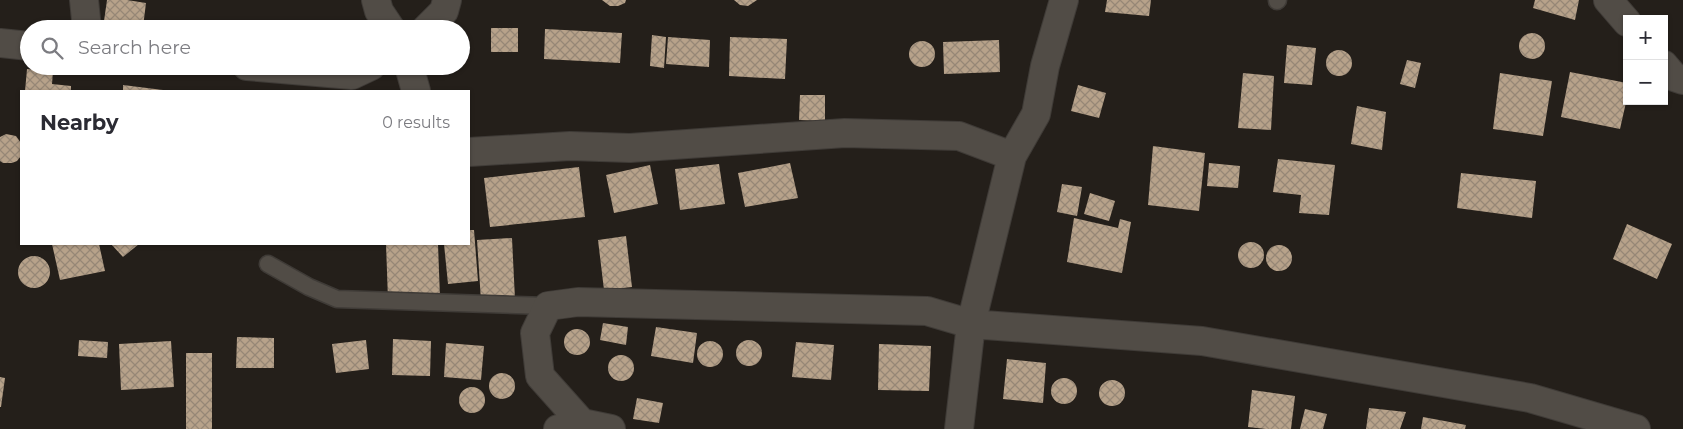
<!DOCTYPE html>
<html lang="en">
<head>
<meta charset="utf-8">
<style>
	:root { --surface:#fff; --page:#f2f2f3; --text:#2b2b33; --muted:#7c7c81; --line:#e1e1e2 }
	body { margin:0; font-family:Montserrat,sans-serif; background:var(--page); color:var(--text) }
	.controls { position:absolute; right:15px; top:15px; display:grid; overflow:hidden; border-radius:0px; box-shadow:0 1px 4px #0004 }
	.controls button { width:45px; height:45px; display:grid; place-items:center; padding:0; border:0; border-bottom:1px solid var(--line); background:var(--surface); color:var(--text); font:25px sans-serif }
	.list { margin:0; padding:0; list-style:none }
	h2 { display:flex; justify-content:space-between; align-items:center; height:65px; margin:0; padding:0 20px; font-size:21px }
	h2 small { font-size:16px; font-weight:400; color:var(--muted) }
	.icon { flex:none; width:28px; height:28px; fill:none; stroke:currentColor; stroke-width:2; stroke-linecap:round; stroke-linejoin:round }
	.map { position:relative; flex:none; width:1683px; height:429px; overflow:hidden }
	.search { position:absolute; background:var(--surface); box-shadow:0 1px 4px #0004; left:20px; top:20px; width:450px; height:55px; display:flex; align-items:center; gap:12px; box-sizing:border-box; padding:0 18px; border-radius:28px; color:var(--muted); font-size:19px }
	.panel { position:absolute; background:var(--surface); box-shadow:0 1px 4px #0004; left:20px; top:90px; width:450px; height:155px; border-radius:0px }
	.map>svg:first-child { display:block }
</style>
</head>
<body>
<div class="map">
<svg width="1683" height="429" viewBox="0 0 1683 429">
	<defs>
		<pattern id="building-cross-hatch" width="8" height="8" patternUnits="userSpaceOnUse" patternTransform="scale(1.25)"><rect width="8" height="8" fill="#b7a28a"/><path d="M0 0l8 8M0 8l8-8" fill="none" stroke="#968776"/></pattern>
	</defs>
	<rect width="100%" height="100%" fill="#241f1a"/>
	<path fill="url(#building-cross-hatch)" d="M107 0H127L146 3 143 27 104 21Z
		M602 0H626L625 3 618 6H610Z
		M734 0H757L748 6 740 5Z
		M1107 0H1151L1149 16 1105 12Z
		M1535 0H1579L1575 20 1533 8Z
		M491 28H518V52H491Z
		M545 29 622 33 620 63 544 59Z
		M1519 46a13 13 0 1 1 26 0a13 13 0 1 1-26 0Z
		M652 35 666 37 664 68 650 66Z
		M668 37 710 40 709 67 666 64Z
		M730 37 787 39 785 79 729 76Z
		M999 40 1000 72 944 74 943 42Z
		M909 54a13 13 0 1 1 26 0a13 13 0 1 1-26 0Z
		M1287 45 1316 48 1312 85 1284 83Z
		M1326 63a13 13 0 1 1 26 0a13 13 0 1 1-26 0Z
		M1407 60 1421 63 1415 88 1400 84Z
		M27 69 53 71 52 84 71 86V91H25Z
		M1570 72 1627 83V98L1620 129 1561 117Z
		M1243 73 1274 76 1271 130 1238 128Z
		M1500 73 1552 81 1543 136 1493 129Z
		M123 85 163 90V91H123Z
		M1078 85 1106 93 1099 118 1071 111Z
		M800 95H825V121L799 120Z
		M1357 106 1386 112 1382 150 1351 144Z
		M6 134 16 136 21 143V156L17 161 12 163H3L0 161V137Z
		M1153 146 1205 153 1199 211 1148 205Z
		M1278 159 1335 165 1329 215 1299 213 1301 195 1273 192Z
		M790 163 798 198 745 207 738 173Z
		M1209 163 1240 166 1238 188 1207 186Z
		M719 164 725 204 680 210 675 169Z
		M650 165 658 204 614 213 606 175Z
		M579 167 585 217 490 227 484 178Z
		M1461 173 1536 181 1532 218 1457 208Z
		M1062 184 1082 187 1077 216 1057 212Z
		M1090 193 1115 201 1109 221 1084 214Z
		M1074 218 1118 228 1120 219 1131 222 1122 273 1067 262Z
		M1627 224 1672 244 1657 279 1613 259Z
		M469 230H474L478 281 448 284 444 244H469Z
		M626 236 632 287 604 290 598 240Z
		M512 238 515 299 481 301 477 240Z
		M1238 255a13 13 0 1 1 26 0a13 13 0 1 1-26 0Z
		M52 244H99L105 271 60 280Z
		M111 244H139L123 257Z
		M386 244H438L440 298 388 300Z
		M1266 258a13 13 0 1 1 26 0a13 13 0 1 1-26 0Z
		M18 272a16 16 0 1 1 32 0a16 16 0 1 1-32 0Z
		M603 323 628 327 626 345 600 340Z
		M656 327 697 333 693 363 651 356Z
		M564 342a13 13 0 1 1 26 0a13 13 0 1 1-26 0Z
		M237 337 274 338V368H236Z
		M393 339 431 341 430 376 392 375Z
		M736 353a13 13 0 1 1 26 0a13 13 0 1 1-26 0Z
		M79 340 108 342 107 358 78 356Z
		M366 340 369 369 336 373 332 344Z
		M697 354a13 13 0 1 1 26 0a13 13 0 1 1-26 0Z
		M171 341 174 387 121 390 119 344Z
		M796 342 834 345 831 380 792 377Z
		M446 343 484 346 481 380 444 377Z
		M879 344 931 346 929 391 878 390Z
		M186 353H212V429H186Z
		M608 368a13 13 0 1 1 26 0a13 13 0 1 1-26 0Z
		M1007 359 1046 363 1043 403 1003 399Z
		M489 386a13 13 0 1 1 26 0a13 13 0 1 1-26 0Z
		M0 377 5 378 1 407H0Z
		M1051 391a13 13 0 1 1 26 0a13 13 0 1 1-26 0Z
		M1099 393a13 13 0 1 1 26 0a13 13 0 1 1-26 0Z
		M459 400a13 13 0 1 1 26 0a13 13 0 1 1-26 0Z
		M1252 390 1295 396 1291 429H1266L1248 427Z
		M637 398 663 403 659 423 633 419Z
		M1369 408 1406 412 1400 429H1366Z
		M1305 409 1327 414 1323 429H1300Z
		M1423 417 1466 425 1465 429H1421Z"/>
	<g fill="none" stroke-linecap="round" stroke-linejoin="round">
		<defs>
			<path id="service" d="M1277 1 1278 0
				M268 264 309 287 337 299 548 306"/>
			<path id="minor" d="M84 0 87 29
				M376 0 379 11 391 29
				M1608 0 1627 22
				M426 29 444 11 447 0
				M0 43 29 46
				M1664 65 1674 77 1683 80
				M247 66 352 75 371 66
				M409 66 416 91
				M469 152 570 146 630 148 845 133 959 136 1012 156
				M582 423 540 376 535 333 548 306 578 302 927 311 971 324 1202 341 1530 398 1636 429
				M558 429 582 423 611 429
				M959 429 971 324 1012 156 1036 114 1045 66 1064 0"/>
		</defs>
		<use href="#service" stroke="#3f3b37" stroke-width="19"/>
		<use href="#minor" stroke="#3f3b37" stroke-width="30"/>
		<use href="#service" stroke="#514c46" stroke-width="16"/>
		<use href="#minor" stroke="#514c46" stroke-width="28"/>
	</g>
</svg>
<div class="controls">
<button>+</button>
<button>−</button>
</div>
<div class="search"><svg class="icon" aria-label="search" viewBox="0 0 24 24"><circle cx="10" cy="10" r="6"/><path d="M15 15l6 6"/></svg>Search here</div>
<section class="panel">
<h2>Nearby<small>0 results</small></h2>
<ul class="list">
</ul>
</section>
</div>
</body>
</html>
